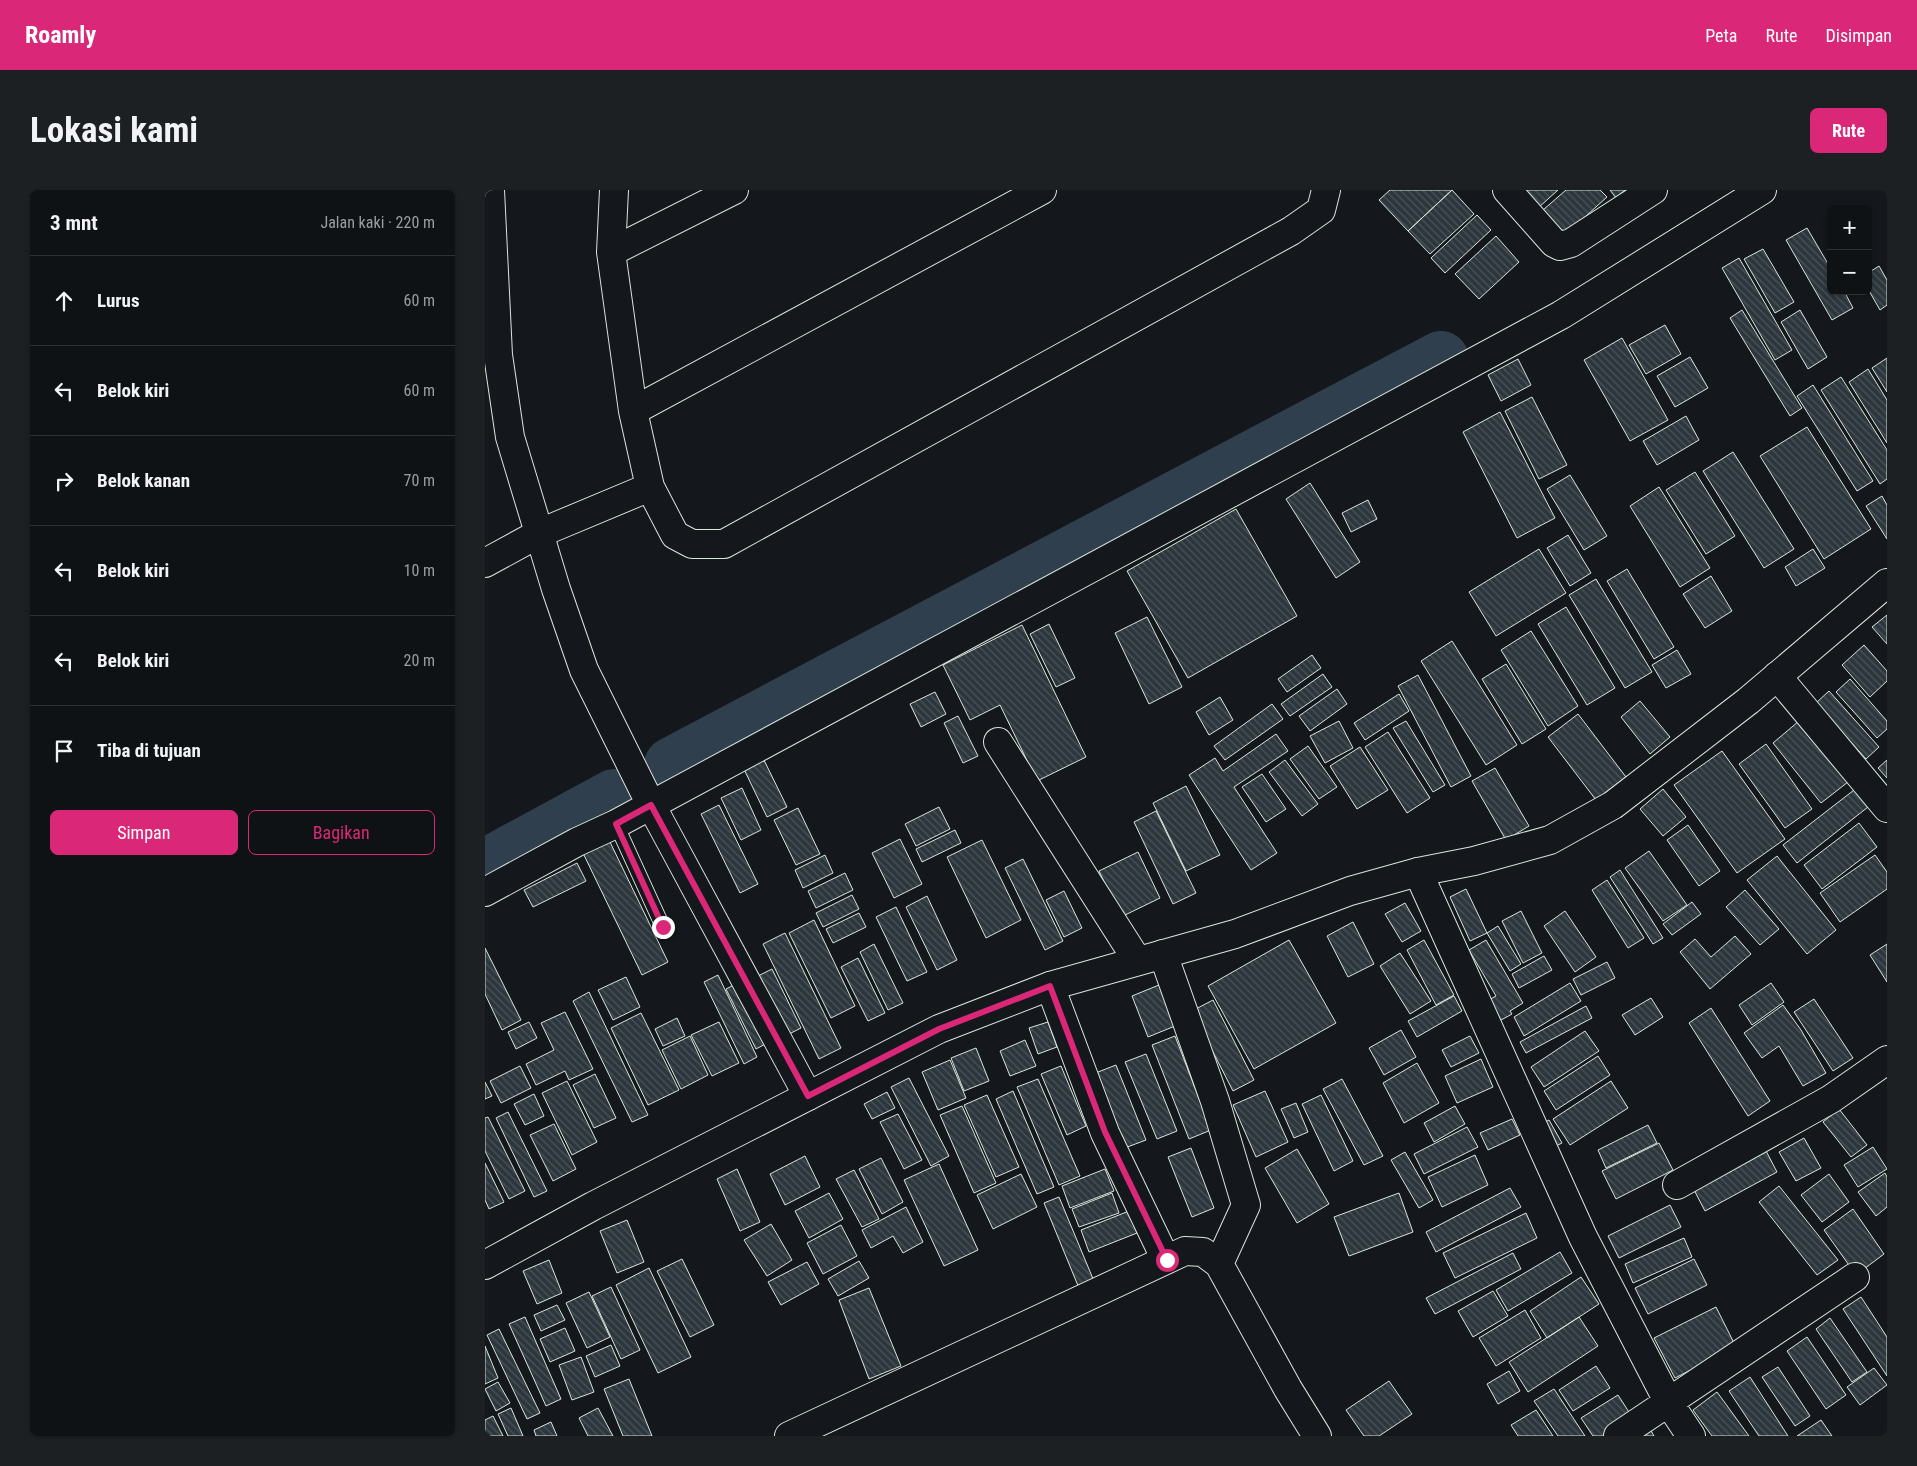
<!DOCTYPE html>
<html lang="id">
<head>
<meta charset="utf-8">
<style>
	:root { --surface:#0f1215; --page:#1d2022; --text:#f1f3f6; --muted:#9b9ea0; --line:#2f3234; --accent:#db2777 }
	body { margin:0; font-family:"Roboto Condensed",sans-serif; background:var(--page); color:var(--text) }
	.controls { position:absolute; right:15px; top:15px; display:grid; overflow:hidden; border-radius:8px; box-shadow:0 1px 4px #0004 }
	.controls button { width:45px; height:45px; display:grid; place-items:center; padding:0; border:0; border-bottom:1px solid var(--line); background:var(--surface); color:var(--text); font:25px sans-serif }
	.stop { position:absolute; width:15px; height:15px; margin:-11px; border:4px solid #db2777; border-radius:50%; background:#fff }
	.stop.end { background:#db2777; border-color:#fff; box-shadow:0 1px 5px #0008 }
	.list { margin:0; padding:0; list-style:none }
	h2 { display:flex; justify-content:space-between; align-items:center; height:65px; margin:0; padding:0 20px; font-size:21px }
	h2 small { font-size:16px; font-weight:400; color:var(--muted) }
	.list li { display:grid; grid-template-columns:32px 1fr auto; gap:15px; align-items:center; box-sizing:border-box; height:90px; padding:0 20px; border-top:1px solid var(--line) }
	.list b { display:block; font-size:19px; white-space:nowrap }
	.list em { font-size:16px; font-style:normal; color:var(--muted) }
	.actions { display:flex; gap:10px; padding:15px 20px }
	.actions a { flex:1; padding:11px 0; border:1px solid var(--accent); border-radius:8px; text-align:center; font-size:18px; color:var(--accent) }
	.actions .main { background:var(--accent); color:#fff }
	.icon { flex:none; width:28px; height:28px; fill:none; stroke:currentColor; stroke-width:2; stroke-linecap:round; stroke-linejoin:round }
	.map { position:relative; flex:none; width:1402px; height:1246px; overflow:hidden; border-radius:8px }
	header { display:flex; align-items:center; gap:30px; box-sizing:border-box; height:70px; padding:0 25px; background:var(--accent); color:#fff }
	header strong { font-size:24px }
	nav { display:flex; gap:28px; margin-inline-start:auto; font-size:18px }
	.intro { display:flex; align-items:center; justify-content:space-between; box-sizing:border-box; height:120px; padding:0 30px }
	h1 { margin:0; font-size:35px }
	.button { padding:12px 22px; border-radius:8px; background:var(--accent); color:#fff; font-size:18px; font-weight:700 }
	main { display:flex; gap:30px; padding:0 30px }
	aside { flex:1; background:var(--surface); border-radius:8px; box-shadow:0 1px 4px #0004 }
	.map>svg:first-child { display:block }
</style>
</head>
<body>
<header>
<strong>Roamly</strong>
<nav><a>Peta</a><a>Rute</a><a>Disimpan</a></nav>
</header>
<div class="intro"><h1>Lokasi kami</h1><a class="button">Rute</a></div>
<main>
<aside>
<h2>3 mnt<small>Jalan kaki · 220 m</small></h2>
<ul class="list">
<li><svg class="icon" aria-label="ahead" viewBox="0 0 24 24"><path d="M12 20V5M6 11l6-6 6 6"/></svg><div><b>Lurus</b></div><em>60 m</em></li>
<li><svg class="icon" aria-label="left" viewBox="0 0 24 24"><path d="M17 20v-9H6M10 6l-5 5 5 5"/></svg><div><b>Belok kiri</b></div><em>60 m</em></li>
<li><svg class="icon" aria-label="right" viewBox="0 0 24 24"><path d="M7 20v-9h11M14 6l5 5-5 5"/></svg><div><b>Belok kanan</b></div><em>70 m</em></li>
<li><svg class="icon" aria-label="left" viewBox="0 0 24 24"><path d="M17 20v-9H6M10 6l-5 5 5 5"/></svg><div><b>Belok kiri</b></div><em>10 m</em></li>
<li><svg class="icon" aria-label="left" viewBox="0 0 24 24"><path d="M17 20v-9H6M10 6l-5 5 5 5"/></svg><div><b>Belok kiri</b></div><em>20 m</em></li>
<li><svg class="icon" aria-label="arrive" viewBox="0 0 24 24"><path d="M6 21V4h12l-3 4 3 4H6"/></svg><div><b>Tiba di tujuan</b></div></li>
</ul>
<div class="actions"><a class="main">Simpan</a><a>Bagikan</a></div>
</aside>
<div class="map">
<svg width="1402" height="1246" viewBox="0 0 1402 1246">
	<defs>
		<pattern id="building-back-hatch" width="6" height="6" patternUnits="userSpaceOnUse" patternTransform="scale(1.25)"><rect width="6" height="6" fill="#2c363c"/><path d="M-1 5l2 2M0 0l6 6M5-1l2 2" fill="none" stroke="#4a5358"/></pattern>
	</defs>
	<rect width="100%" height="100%" fill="#14181c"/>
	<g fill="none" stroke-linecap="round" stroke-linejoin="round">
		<path stroke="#2f3f4d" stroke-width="56" d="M187 575 956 169
			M0 677 129 607"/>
	</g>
	<path fill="url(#building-back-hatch)" stroke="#d8e6dc" d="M905 0H967L923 41 894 10Z
		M967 0 989 24 945 64 923 41Z
		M1036 0H1073L1053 18Z
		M1081 0H1115L1122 7 1080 45 1058 20Z
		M1125 0H1140L1131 8Z
		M992 25 1006 40 960 83 946 68Z
		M1322 38 1346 79V101H1359L1368 118 1347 130 1301 50Z
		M1011 46 1034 72 994 109 970 84Z
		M1278 59 1309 112 1290 123 1259 69Z
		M1254 68 1307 160 1290 170 1237 78Z
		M1394 76 1402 90V115L1395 120 1383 99V83Z
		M1257 120 1317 218 1305 226 1245 128Z
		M1315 120 1342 167 1323 179 1296 132Z
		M1180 135 1196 164 1161 184 1144 155Z
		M1137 148 1183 230 1145 251 1099 170Z
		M1205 167 1223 198 1190 217 1172 186Z
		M1402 168V202L1387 178Z
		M1033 169 1046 195 1016 211 1003 185Z
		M1383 179 1402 210V253L1364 192Z
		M1356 187 1402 260V289L1395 294 1336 200Z
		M1328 195 1388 291 1372 301 1312 206Z
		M1047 207 1082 275 1054 289 1020 221Z
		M1015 222 1070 328 1032 348 978 242Z
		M1201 226 1214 250 1172 275 1158 251Z
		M1322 237 1386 339 1339 369 1275 266Z
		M1248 262 1309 359 1279 378 1218 281Z
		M1210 282 1250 346 1221 364 1181 300Z
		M1085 285 1122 346 1099 360 1062 299Z
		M825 293 875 372 851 388 801 309Z
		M1174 297 1225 378 1195 397 1145 316Z
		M1397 306 1402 315V349L1381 316Z
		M883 310 892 329 866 342 857 323Z
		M751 319 812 426 703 488 642 381Z
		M1083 345 1106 383 1085 396 1062 358Z
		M1054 359 1081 403 1011 446 984 402Z
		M1328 359 1340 378 1311 396 1300 377Z
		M1142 379 1189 457 1169 469 1122 391Z
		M1226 386 1247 421 1220 438 1198 404Z
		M1111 389 1167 482 1140 498 1084 405Z
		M1081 417 1130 498 1102 515 1053 434Z
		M1402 425V454L1387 437Z
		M662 427 697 497 664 514 630 443Z
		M564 434 590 488 571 497 545 444Z
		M537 435 601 567 552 591 515 515 485 530 458 475Z
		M1046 441 1093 516 1063 536 1016 460Z
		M967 451 1032 555 1001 575 936 471Z
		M1379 455 1402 481V491L1385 507 1357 475Z
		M1192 460 1206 484 1181 498 1167 475Z
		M827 465 836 478 802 502 793 489Z
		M1021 474 1061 539 1037 554 997 489Z
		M838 484 847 497 805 526 796 514Z
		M933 485 986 586 966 597 913 496Z
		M1365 489 1402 531V539L1392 548 1351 502Z
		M852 499 862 514 825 541 814 526Z
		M1344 501 1394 557 1381 569 1331 513Z
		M450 502 461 524 436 537 425 514Z
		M914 504 924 521 880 550 869 533Z
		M735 507 748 530 724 545 711 522Z
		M1155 511 1185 547 1165 564 1136 527Z
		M787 514 798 529 740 570 729 556Z
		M1093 524 1141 587 1111 610 1063 547Z
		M473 526 493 566 478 573 459 533Z
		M854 531 868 558 840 573 825 546Z
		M921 531 960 595 948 602 908 538Z
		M1314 531 1363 592 1336 613 1288 553Z
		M903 542 945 608 922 623 880 557Z
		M791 544 803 561 749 597 792 663 766 680 704 585 730 568 738 581Z
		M1281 554 1327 619 1300 638 1254 574Z
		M823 556 852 597 834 609 805 569Z
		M875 557 903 600 872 619 845 576Z
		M1237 561 1300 649 1252 683 1189 595Z
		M275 562 302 617 282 627 255 571Z
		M800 570 833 614 817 626 784 582Z
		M1402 570V588L1393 578Z
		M1010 578 1044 636 1021 650 987 591Z
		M777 584 801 619 781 632 757 597Z
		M701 596 735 665 701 681 668 613Z
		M257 598 276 640 256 650 236 608Z
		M1178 599 1201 627 1178 646 1155 619Z
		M1369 600 1383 617 1312 673 1298 655Z
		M234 615 273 694 255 703 216 624Z
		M454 617 465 639 431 656 420 634Z
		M313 618 335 664 311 675 289 630Z
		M671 621 711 703 688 714 649 632Z
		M1374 633 1392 657 1337 699 1319 675Z
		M1203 635 1235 681 1214 696 1182 650Z
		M470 640 476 653 437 672 431 659Z
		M415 649 437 694 409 708 387 663Z
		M124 650 183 772 157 785 98 663Z
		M497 650 536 730 501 748 462 667Z
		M1164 661 1202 715 1178 731 1140 678Z
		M653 662 675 708 636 727 614 681Z
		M340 665 348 683 318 698 310 680Z
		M1390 665 1402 682V699L1355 732 1335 703Z
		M1292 666 1351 740 1322 764 1262 690Z
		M538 669 578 751 560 760 520 678Z
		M92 673 101 691 48 717 39 700Z
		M1135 680 1178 748 1168 754 1125 687Z
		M360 683 368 700 331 718 323 701Z
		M1122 690 1159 748 1143 758 1107 700Z
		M981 699 1002 743 985 751 965 707Z
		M1260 700 1294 739 1275 755 1241 717Z
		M579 701 597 738 579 747 561 710Z
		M367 705 374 719 338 737 331 723Z
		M442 706 472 770 452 780 421 717Z
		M1207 712 1216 724 1187 745 1178 734Z
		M920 713 936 741 917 752 900 724Z
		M411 717 442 782 422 791 391 727Z
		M1036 721 1057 763 1038 773 1017 731Z
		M1080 721 1111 767 1090 782 1059 736Z
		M374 723 381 737 348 753 341 739Z
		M329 730 370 816 346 828 304 743Z
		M868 732 889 774 863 787 842 746Z
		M1013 736 1036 774 1025 781 1002 743Z
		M300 743 356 858 334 869 278 754Z
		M1250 746 1266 764 1225 799 1195 762 1210 749 1226 767Z
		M804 750 851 833 769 879 723 796Z
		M939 750 969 805 951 815 922 760Z
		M1001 750 1038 813 1025 821 1027 824 1007 835 995 815 1011 806 984 760Z
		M389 754 418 813 403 820 375 762Z
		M1402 754V792L1385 765Z
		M0 758 36 830 17 840 0 804Z
		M915 763 946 811 925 824 895 776Z
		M1059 766 1067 780 1034 798 1027 784Z
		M373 768 400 823 383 831 356 777Z
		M1122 772 1130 788 1096 805 1088 789Z
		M287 779 316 838 296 848 267 789Z
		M233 785 272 867 259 874 219 792Z
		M141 787 155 817 128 830 113 800Z
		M259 790 288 850 271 859 241 799Z
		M1085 793 1096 811 1039 846 1029 827Z
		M1286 793 1299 812 1267 835 1254 815Z
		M674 795 690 836 663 847 647 806Z
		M104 802 163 925 147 932 88 811Z
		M969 806 977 821 932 847 923 831Z
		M1166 808 1178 827 1150 845 1137 825Z
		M1329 809 1368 868 1348 881 1309 822Z
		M728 810 769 890 748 901 707 821Z
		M1298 815 1316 840 1341 883 1318 896 1294 856 1277 868 1259 843Z
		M1101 816 1107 828 1041 863 1035 852Z
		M1226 818 1285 911 1263 926 1204 833Z
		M80 822 108 879 84 890 80 881 51 895 41 874 69 860 56 833Z
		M156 823 194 900 163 915 126 838Z
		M192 828 200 846 178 856 170 839Z
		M44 832 52 848 31 859 23 842Z
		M234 832 254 873 227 886 206 845Z
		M563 832 572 857 553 864 544 838Z
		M916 840 931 867 899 885 884 858Z
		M1100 841 1114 861 1059 897 1046 877Z
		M205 846 223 885 196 899 177 860Z
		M690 846 726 940 704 949 667 855Z
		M985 846 994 863 966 877 957 860Z
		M540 850 551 876 525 886 515 861Z
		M491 858 504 891 479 901 466 868Z
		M661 864 692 941 672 949 640 872Z
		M1113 866 1125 885 1071 920 1059 901Z
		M996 869 1008 897 972 913 960 886Z
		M465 870 481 908 453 920 437 882Z
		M932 873 954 913 919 933 898 893Z
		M631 875 661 950 637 959 608 884Z
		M35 876 46 898 16 913 5 891Z
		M576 876 601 936 582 945 556 884Z
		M110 884 131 928 109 938 88 895Z
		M424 888 464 966 446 976 406 897Z
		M553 889 595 986 574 995 532 897Z
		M857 889 898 966 879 975 838 899Z
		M82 891 112 952 87 965 57 903Z
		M1126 891 1143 918 1085 955 1068 929Z
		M0 892 7 906 0 909Z
		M528 901 569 997 552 1004 511 909Z
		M780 901 803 952 771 967 748 915Z
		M402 902 410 918 387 929 379 914Z
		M49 904 59 926 40 935 29 914Z
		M502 905 534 977 511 987 479 915Z
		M836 905 868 971 849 981 817 914Z
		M811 913 823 942 809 948 796 919Z
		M477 916 511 993 489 1003 455 925Z
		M970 916 980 934 949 952 939 933Z
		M1354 919 1382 955 1366 967 1338 932Z
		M23 922 62 1001 49 1007 11 928Z
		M413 924 437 970 419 979 395 932Z
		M3 927 40 1001 24 1009 0 961V928Z
		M1027 929 1035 945 1003 960 995 943Z
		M1064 930 1077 953 1065 959 1053 936Z
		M69 934 91 979 68 991 45 945Z
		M1163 935 1172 953 1121 978 1113 960Z
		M982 937 993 957 939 984 929 964Z
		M1319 948 1336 978 1311 991 1294 962Z
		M1174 953 1188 980 1131 1009 1117 981Z
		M1388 957 1402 979 1373 997 1359 975Z
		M706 958 729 1018 707 1027 683 967Z
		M812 959 844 1014 812 1033 780 978Z
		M1280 959 1292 982 1220 1021 1208 998Z
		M920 962 948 1010 934 1018 906 970Z
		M990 965 1003 995 957 1017 943 987Z
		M320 966 335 997 300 1015 285 984Z
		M396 968 418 1012 397 1024 374 979Z
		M0 973 19 1012 4 1019 0 1010Z
		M454 974 493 1060 459 1076 419 990Z
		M252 979 275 1032 255 1041 232 989Z
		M620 979 629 1001 585 1018 577 996Z
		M369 980 394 1029 377 1037 351 989Z
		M1400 983 1402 987V1017L1391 1026 1373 1002Z
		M536 984 552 1017 508 1039 492 1005Z
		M1344 984 1364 1012 1337 1032 1316 1005Z
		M1294 996 1353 1070 1332 1085 1274 1012Z
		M1025 998 1036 1017 951 1062 941 1042Z
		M344 1003 358 1029 324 1048 310 1021Z
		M627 1003 634 1023 594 1037 587 1019Z
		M914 1003 928 1042 864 1066 849 1027Z
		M574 1007 611 1096 596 1103 559 1013Z
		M1185 1015 1196 1037 1134 1068 1123 1046Z
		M421 1017 438 1052 418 1063 408 1046 386 1058 377 1040Z
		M1368 1019 1399 1064 1371 1085 1339 1040Z
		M644 1021 652 1043 604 1062 596 1040Z
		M1041 1023 1052 1048 970 1088 958 1063Z
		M142 1030 159 1072 132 1083 115 1041Z
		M286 1034 307 1070 282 1086 259 1050Z
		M356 1035 372 1066 338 1084 322 1053Z
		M1199 1048 1207 1067 1148 1093 1140 1074Z
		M1075 1062 1087 1083 1023 1121 1011 1100Z
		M1028 1063 1036 1079 950 1124 941 1108Z
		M197 1069 229 1135 205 1147 172 1081Z
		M1209 1069 1222 1095 1163 1124 1150 1098Z
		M64 1070 77 1103 52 1114 38 1081Z
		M374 1071 384 1088 353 1106 343 1089Z
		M322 1072 334 1094 296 1115 283 1092Z
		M164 1078 206 1167 173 1183 131 1095Z
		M1096 1087 1114 1114 1062 1148 1045 1121Z
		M126 1097 155 1160 136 1169 107 1106Z
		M384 1098 416 1176 384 1189 354 1110Z
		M1008 1101 1023 1126 988 1147 973 1121Z
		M104 1102 125 1147 102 1158 81 1113Z
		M1376 1107 1402 1147V1186L1358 1119Z
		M72 1115 80 1130 56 1141 49 1125Z
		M1231 1117 1251 1157 1190 1188 1169 1148Z
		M1040 1120 1056 1148 1011 1176 994 1148Z
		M40 1127 76 1209 61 1216 24 1134Z
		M1094 1127 1113 1156 1043 1202 1024 1172Z
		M1345 1128 1382 1182 1367 1192 1331 1139Z
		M80 1138 90 1161 65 1172 55 1149Z
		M14 1139 55 1223 42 1229 2 1145Z
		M1322 1147 1361 1205 1341 1219 1302 1161Z
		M126 1155 135 1176 110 1187 101 1166Z
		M0 1156 13 1188 0 1194Z
		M96 1167 109 1202 87 1210 74 1175Z
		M1111 1176 1125 1198 1088 1221 1074 1200Z
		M1293 1177 1325 1226 1310 1236 1277 1187Z
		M1389 1178 1402 1195 1375 1215 1362 1197Z
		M1024 1181 1035 1201 1013 1214 1002 1194Z
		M1265 1187 1303 1246H1274L1244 1201Z
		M144 1189 167 1246H138L119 1199Z
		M904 1191 927 1224 894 1246H879L861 1220Z
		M13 1192 25 1213 11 1221 0 1199Z
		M1069 1199 1100 1246H1073L1049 1211Z
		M1232 1202 1264 1246H1227L1208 1220Z
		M1133 1205 1149 1230 1125 1246H1108L1096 1228Z
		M26 1218 38 1246H23L13 1224Z
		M113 1218 128 1246H103L94 1228Z
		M1051 1220 1068 1246H1033L1026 1235Z
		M8 1226 18 1246H0V1230Z
		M1336 1230 1347 1246H1312Z
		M66 1232 72 1246H51L49 1240Z
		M1162 1234 1169 1246H1142Z"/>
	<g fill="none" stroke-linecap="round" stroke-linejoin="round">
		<defs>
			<path id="service" d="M131 634 178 737"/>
			<path id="minor" d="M5 0 13 165 25 247 71 399 99 480 166 615 323 906
				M129 0 126 62 148 221
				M557 0 148 221 165 297 190 345 207 354H239L806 41 836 20 841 0
				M1022 0 1069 53 1075 56 1086 53 1168 0
				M126 62 249 0
				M0 373 55 343 165 297
				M1292 486 1402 618
				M513 552 652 770
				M933 682 1098 1047 1184 1213 1206 1246
				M0 702 92 652 131 634 1076 125 1277 0
				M678 764 730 911 761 1015 734 1074
				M565 796 620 943 681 1070
				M1192 995 1346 909 1402 870
				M304 1246 700 1061 718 1062 734 1074 803 1199 832 1246
				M1133 1246 1370 1087"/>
			<path id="tertiary" d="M0 1075 108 1016 454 839 565 796 750 744 865 701 933 682 989 671 1065 650 1128 615 1263 511 1402 393"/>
		</defs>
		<use href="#service" stroke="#d8e6dc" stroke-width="16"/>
		<use href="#minor" stroke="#d8e6dc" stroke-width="30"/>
		<use href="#tertiary" stroke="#d8e6dc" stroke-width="30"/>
		<use href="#service" stroke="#14181c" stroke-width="14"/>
		<use href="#minor" stroke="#14181c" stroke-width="28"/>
		<use href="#tertiary" stroke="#14181c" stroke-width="28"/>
	</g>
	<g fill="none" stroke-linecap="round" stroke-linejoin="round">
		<path stroke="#db2777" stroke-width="6" d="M178 737 131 634 166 615 323 906 454 839 565 796 620 942 682 1070"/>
	</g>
</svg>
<div class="controls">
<button>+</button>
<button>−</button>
</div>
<div class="stop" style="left:682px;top:1070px"></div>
<div class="stop end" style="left:178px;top:737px"></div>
</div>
</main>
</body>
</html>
